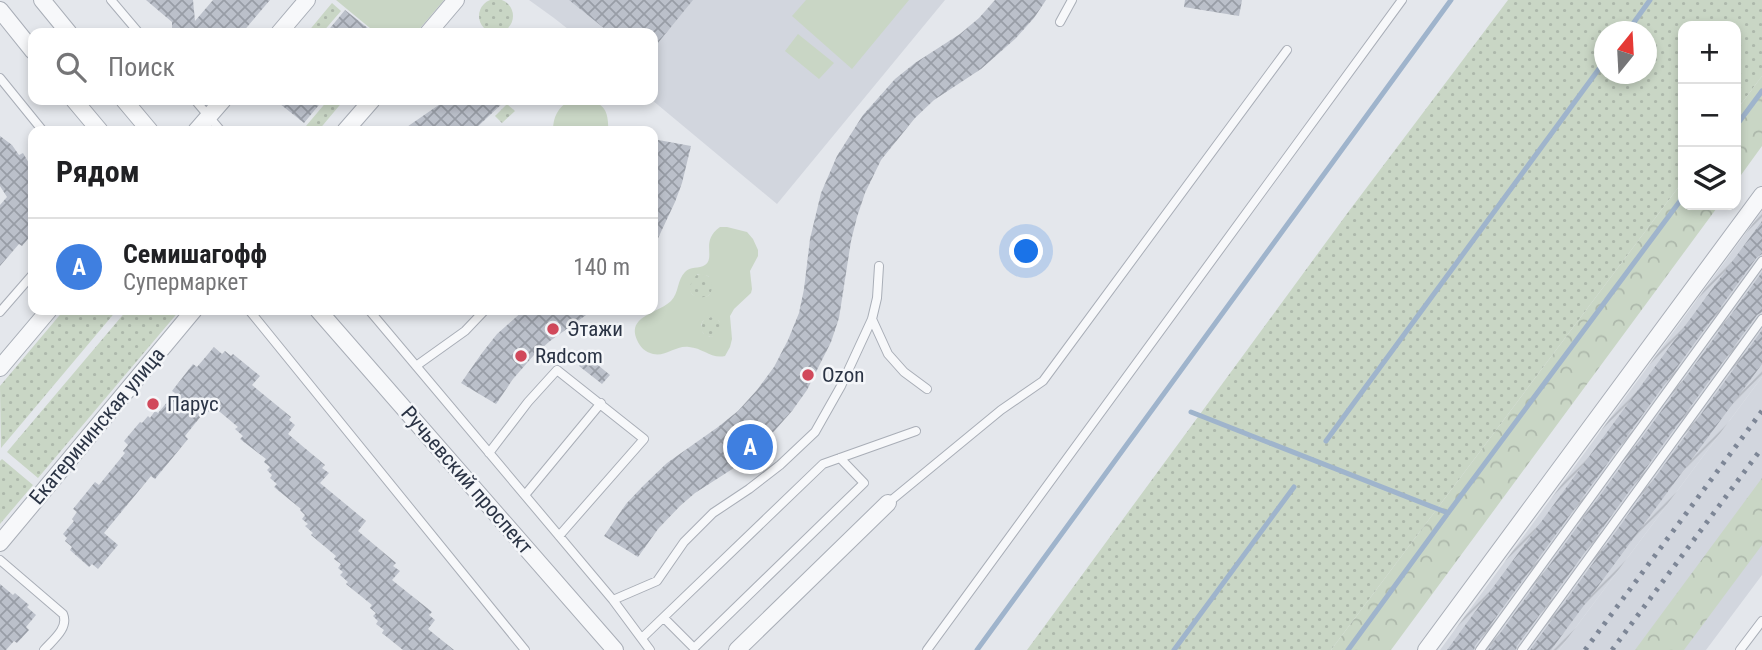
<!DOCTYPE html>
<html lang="ru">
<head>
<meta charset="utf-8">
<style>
	:root { --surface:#fff; --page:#f6f6f6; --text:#202124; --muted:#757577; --line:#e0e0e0; --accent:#d1495b }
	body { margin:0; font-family:"Roboto Condensed",sans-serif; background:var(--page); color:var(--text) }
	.controls { position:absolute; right:21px; top:21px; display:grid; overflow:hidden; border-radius:14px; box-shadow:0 4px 10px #0003 }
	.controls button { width:63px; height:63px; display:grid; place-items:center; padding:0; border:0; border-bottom:2px solid var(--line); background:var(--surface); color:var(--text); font:35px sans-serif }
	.compass { position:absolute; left:1594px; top:21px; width:63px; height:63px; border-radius:50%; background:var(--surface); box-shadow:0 4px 10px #0003; rotate:18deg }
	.you { position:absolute; left:1027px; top:252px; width:24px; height:24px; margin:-18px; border:5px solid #fff; border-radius:50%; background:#1a73e8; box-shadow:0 0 0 10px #1a73e833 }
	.badge { display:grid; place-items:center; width:46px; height:46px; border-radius:50%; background:var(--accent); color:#fff; font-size:23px; font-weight:700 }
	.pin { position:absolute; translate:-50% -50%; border:4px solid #fff; box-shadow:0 2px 7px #0006 }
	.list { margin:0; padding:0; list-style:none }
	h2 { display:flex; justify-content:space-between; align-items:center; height:91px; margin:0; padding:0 28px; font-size:30px }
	h2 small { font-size:23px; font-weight:400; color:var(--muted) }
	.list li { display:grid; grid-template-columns:46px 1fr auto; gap:21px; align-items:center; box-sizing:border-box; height:98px; padding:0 28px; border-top:2px solid var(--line) }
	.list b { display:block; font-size:26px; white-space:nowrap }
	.list p { margin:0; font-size:23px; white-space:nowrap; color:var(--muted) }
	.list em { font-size:23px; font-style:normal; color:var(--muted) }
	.icon { flex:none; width:38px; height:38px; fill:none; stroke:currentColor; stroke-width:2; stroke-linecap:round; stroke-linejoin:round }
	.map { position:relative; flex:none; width:1762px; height:650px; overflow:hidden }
	.search { position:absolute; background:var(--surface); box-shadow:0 4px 10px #0003; left:28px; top:28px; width:630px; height:77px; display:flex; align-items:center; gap:18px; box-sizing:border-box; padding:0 24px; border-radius:14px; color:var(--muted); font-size:26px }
	.panel { position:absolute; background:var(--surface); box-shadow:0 4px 10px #0003; left:28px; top:126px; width:630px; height:189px; border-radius:14px }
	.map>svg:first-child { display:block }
</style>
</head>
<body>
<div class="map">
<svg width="1762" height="650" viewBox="0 0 1762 650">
	<defs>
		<pattern id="industrial-furrows" width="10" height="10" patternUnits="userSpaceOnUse" patternTransform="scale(1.75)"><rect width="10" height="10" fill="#d2d6de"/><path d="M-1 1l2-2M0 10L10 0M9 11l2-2" fill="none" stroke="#b4b8c0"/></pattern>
		<pattern id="grass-dots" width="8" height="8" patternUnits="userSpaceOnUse" patternTransform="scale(1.75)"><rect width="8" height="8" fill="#c9d6c5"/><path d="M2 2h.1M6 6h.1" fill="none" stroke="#adb8ab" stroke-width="1.8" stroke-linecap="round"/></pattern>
		<pattern id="forest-crowns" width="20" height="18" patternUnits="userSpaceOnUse" patternTransform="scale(1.75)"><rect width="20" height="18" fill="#c9d6c5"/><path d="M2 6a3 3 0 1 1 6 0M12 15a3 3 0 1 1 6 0" fill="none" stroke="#adb8ab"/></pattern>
		<pattern id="building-cross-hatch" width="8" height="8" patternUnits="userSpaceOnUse" patternTransform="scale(1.75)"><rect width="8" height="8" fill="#bbc0ca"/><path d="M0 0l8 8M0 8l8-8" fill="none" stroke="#989da6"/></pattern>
	</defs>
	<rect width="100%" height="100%" fill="#e4e7ec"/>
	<path fill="#d2d6de" d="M529 0H945L777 204 652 100 653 33H573L554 18Z
		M1762 377V575L1706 650H1559Z"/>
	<path fill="url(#industrial-furrows)" d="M1762 211V377L1559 650H1440Z"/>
	<path fill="url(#grass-dots)" fill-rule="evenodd" d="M479 16a17 17 0 1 1 34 0a17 17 0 1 1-34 0Z
		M1508 0H1762V76L1736 111V26H1683V181L1331 650H1027L1349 211ZM1604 32H1646V74H1604Z
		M332 3 341 11 322 33H307Z
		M328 100H344L318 131H311L306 126Z
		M507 104 515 111 502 123 495 116Z
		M689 286a12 12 0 1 1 24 0a12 12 0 1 1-24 0Z
		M64 310H117L1 448 0 386Z
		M127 310H180L38 478 7 452Z
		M701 327a10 10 0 1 1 20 0a10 10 0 1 1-20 0Z
		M2 459 33 485 0 524V461Z"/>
	<path fill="url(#forest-crowns)" d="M1762 76V146L1736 182V111Z
		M1683 181V205H1719L1391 650H1331Z
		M1762 478V545L1684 650H1635Z"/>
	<path fill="#c9d6c5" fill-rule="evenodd" d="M336 0H444L416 33H376Z
		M806 0H909L852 69 792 16Z
		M798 34 834 63 819 79 785 51Z
		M570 100C595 100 610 101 608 131H553C553 116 558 108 570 100Z
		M720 227H727L747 232 753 239 758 250V256L750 271 752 289 751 293 734 309 730 316 732 339 730 347 725 356C711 359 703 348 689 347 676 345 666 357 653 354 645 352 640 347 637 340 626 316 659 313 671 301 679 293 677 280 685 272 690 266 699 269 705 265 716 257 700 241 720 227ZM698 274 708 276C714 284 714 300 699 297 685 295 690 280 698 274ZM711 317 719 321C722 330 719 335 710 337L703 333 701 325 703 321Z"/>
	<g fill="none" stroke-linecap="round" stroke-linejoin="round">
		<path stroke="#9fb4cc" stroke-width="5" d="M1627 32 1650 0
			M1736 126 1762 91
			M1191 412 1448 513
			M1326 441 1604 62
			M977 650 1451 0
			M1174 650 1294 487
			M1348 650 1448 513 1683 197"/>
	</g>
	<path fill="url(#building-cross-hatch)" d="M146 0H193L195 21 213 0H270L242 33H172V22Z
		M569 0H693L653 49V33H610Z
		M995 0H1046L1034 18 1015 39 981 69 934 100 915 118 881 160 865 193 857 217 851 241 839 318 831 342 807 390 792 411 760 447 737 466 695 493 680 506 658 529 638 557 604 536 626 504 643 486 667 463 718 427 738 411 757 390 774 367 788 340 799 313 804 289 810 239 821 193 837 156 863 115 895 79 915 63 960 34 979 18Z
		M1185 0H1242L1239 16 1184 7Z
		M345 10 374 33H326Z
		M275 100H323L304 123Z
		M446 100H506L473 131H401Z
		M0 136 12 145 19 155 23 153 33 170V233L22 246 19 244 0 266V205L7 197 0 186Z
		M653 139 691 146 682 183 675 202 653 249Z
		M1762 221V254L1757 257 1475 646 1474 650H1447Z
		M1762 272V312L1757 315 1517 646 1516 650H1488Z
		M524 310H593L550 341 534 355 513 379 496 404 461 383 482 353 497 334Z
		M1762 330V364L1551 650H1530Z
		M214 347 222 354 225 351 231 356 233 354 260 376 252 385 291 417 289 420 295 425 288 434 325 465 322 468 329 473 320 483 366 521 358 531 396 563 393 566 400 571 392 580 432 612 429 615 435 620 428 629 454 650H403L382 633 384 630 376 624 378 621 373 616 376 613 370 608 372 605 346 584 348 582 340 575 343 572 338 568 341 564 334 559 336 556 311 535 313 533 305 526 308 524 302 519 305 515 300 510 301 509 274 487 277 484 270 478 272 475 267 470 270 467 264 462 266 459 240 439 243 436 235 429 238 427 214 407 209 412 206 410 185 436 188 439 155 479 151 476 104 533 118 545 98 569 92 564 89 567 70 550 72 547 65 541 67 538 63 534 74 521 72 519 77 512 73 509 95 482 99 485 125 453 123 451 128 445 124 441 140 422 142 423 148 416 150 418 155 411 158 413 175 393 172 391 193 364 197 367Z
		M587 356 610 375 602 384 579 366Z
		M0 584 13 595 15 593 29 605 27 607 36 615 26 627 29 630 17 643 14 641 6 650H0Z"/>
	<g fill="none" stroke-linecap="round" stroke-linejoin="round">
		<defs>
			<path id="lane" d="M111 0 139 33
				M1060 22 1072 0
				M0 78 43 131
				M195 100 221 131
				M249 310 525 650
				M369 310 613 600 650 650
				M0 312 33 274
				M872 319 888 354 904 372 927 389
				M416 366 465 331 485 310
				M489 453 528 402 557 370 644 439 559 536
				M525 495 601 403
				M888 503 1001 410 1043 381 1287 50
				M0 560 63 614C69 628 53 640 44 650
				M613 600 657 581 684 542 713 513 749 489 780 465 815 432 841 386 872 319 877 298 879 266
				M664 618 694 648 864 483 840 458
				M642 638 823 464 916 431
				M927 650 1402 0
				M1480 650 1762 261
				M1522 650 1762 319
				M1740 650 1762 621"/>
			<path id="street" d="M42 0 69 33
				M0 10 33 51
				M279 33 307 0
				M428 33 456 0
				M74 100 100 131
				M124 100 150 131
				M196 131 223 100
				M345 131 372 100
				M318 310 615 650
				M0 368 49 310
				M0 543 194 310
				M737 650 888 503
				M1426 650 1762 195"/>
		</defs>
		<use href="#lane" stroke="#a9aeb7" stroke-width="10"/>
		<use href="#street" stroke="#a9aeb7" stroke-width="18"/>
		<use href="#lane" stroke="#f7f8fa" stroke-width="8"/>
		<use href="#street" stroke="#f7f8fa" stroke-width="16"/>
		<path stroke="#7d8696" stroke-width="5" stroke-dasharray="3.5 7" stroke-linecap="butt" d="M1585 650 1762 411
			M1612 650 1762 448"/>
	</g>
	<g fill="#d1495b" stroke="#f4f6f9" stroke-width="2.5">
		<circle cx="553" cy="329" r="7"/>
		<circle cx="521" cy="356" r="7"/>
		<circle cx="808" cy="375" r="7"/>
		<circle cx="153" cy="404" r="7"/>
	</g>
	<g text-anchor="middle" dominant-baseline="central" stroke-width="5" stroke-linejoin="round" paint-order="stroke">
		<g font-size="21" fill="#2b3445" stroke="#f4f6f9" text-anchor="start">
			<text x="567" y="329">Этажи</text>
			<text x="535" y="356">Rяdcom</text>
			<text x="822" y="375">Ozon</text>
			<text x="167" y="404">Парус</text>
		</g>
		<g font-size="21" fill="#2b3445" stroke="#f4f6f9">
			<text transform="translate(97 426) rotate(-50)">Екатерининская улица</text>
			<text transform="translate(467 480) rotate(49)">Ручьевский проспект</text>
		</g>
	</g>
</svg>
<div class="controls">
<button>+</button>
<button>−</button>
<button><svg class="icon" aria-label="layers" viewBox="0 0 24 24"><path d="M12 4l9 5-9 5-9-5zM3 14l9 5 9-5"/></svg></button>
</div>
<svg class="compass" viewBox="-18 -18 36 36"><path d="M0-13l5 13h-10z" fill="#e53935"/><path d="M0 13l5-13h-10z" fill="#757577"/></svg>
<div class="you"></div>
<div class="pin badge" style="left:750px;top:447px;background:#3f7fe0">A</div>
<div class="search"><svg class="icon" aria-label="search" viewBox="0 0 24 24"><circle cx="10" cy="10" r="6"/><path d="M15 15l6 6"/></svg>Поиск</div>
<section class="panel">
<h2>Рядом<small></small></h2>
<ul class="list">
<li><span class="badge" style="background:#3f7fe0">A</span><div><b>Семишагофф</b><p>Супермаркет</p></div><em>140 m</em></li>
</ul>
</section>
</div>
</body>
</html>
